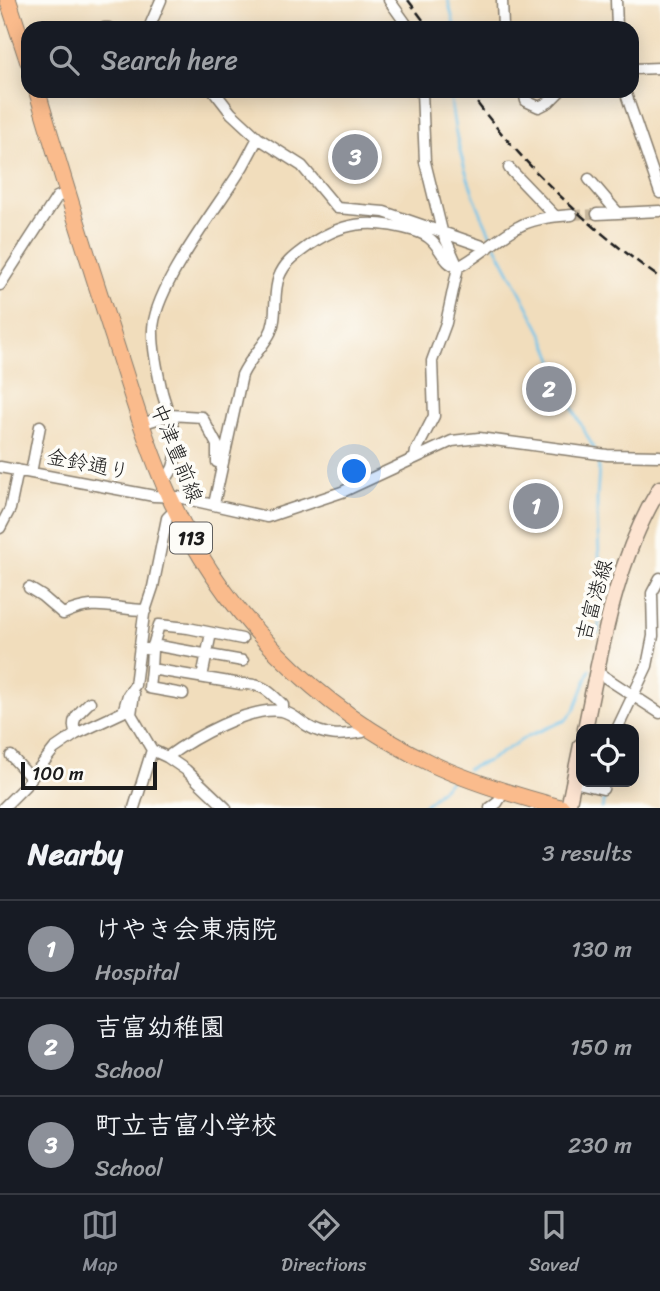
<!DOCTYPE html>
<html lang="en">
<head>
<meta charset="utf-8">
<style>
	:root { --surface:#171b24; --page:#242831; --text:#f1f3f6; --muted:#9ea1a6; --line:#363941; --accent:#8c9099 }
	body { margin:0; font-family:Sriracha,"Klee One",sans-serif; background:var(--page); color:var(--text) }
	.controls { position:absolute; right:21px; bottom:21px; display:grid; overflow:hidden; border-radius:14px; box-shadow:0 4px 18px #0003 }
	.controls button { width:63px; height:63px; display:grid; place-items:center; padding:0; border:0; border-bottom:2px solid var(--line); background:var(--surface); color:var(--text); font:35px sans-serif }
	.scale { position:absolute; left:21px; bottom:18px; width:136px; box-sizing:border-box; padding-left:7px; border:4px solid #1c1c1c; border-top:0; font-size:19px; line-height:24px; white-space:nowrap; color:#1c1c1c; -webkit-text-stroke:5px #fdfcf7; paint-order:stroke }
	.you { position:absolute; left:355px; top:472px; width:24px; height:24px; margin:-18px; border:5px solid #fff; border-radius:50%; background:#1a73e8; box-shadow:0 0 0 10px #1a73e833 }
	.badge { display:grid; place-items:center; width:46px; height:46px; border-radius:50%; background:var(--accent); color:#fff; font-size:23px; font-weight:700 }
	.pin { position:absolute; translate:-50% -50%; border:4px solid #fff; box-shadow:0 2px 7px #0006 }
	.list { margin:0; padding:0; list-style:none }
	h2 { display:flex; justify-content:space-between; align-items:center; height:91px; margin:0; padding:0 28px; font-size:30px }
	h2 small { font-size:23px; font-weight:400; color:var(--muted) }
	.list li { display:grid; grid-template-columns:46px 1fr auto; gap:21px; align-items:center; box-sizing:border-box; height:98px; padding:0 28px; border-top:2px solid var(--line) }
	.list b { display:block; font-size:26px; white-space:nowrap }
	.list p { margin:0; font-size:23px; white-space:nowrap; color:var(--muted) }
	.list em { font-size:23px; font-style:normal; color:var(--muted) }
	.icon { flex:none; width:38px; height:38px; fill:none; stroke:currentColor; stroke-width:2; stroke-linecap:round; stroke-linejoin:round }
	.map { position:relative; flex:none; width:660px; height:808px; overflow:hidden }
	.search { position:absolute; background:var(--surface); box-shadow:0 4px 18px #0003; left:21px; right:21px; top:21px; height:77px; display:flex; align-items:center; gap:18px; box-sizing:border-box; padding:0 24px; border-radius:21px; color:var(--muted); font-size:26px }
	.sheet { height:385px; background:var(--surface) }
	nav { display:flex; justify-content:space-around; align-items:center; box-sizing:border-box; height:98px; border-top:2px solid var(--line); background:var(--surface); font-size:19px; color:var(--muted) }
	nav a { display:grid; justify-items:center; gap:4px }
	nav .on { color:var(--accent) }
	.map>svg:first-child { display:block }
</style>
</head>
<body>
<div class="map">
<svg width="660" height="808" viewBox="0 0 660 808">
	<rect width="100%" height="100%" fill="#fdfcf7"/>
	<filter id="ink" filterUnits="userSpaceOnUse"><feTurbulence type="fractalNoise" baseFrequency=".0143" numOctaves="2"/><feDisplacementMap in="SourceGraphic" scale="14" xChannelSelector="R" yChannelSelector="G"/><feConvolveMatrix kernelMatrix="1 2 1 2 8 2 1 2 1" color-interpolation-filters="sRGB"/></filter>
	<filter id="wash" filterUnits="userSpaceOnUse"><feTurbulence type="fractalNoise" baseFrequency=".00686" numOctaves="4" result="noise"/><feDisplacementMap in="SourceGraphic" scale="28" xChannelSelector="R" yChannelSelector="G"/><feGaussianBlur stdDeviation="1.57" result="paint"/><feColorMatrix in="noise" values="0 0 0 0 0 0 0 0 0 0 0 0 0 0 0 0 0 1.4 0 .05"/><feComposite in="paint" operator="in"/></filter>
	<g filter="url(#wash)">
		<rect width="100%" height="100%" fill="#f1ddbc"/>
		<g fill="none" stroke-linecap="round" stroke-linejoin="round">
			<path stroke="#6ec3eb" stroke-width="2.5" d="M448 0 455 28
				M450 91C454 144 470 191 492 238
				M495 244 544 337 575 413 594 449
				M598 458C600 473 597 487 597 502 597 546 604 588 598 633
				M467 769 488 761 528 736 566 720 575 709 590 670
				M422 808 450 781
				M602 808 607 791"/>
		</g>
	</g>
	<g filter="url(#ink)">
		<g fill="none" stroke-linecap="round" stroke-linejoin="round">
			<path stroke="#c6b69c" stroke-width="10" stroke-dasharray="10 5" stroke-linecap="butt" d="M572 215 597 214"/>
			<defs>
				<path id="street" d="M389 0 409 28
					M502 0 503 28
					M616 0 617 28
					M104 28H109
					M149 28 161 0
					M632 69 660 68
					M214 91 231 113 258 138 302 166 337 208 384 212 488 248
					M422 91 425 162 442 231 458 267
					M524 91 526 101 539 107 549 102 560 91
					M625 91 660 193
					M509 168 555 216
					M589 179 618 213
					M597 214 660 211
					M0 285 57 197 67 193
					M141 424 170 415 202 417 217 445V462L223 463
					M415 457 416 451 434 416 432 361 446 323 458 267C480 256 497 238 518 227 533 218 555 216 572 215
					M0 467 154 496 178 497 267 517 342 492 452 441 479 438 607 455 660 456
					M31 473 40 426
					M163 482C189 457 170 421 162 392 158 374 153 352 153 334 150 291 220 205 243 166 248 157 253 147 258 138
					M214 504 242 375C249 360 261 349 269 335 279 318 272 295 279 277 284 264 293 257 304 249 341 221 371 218 415 231 443 239 439 263 458 267
					M0 528 10 509 18 470
					M29 588 42 596 63 614C98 598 111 610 146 610
					M153 645 243 661
					M140 648 152 650 151 669 241 684C262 683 269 691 283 705V711
					M152 650 159 625 188 628 242 639
					M151 669 149 688 183 694
					M597 672 660 713
					M202 677 211 633
					M134 694 131 714 152 750 167 757C193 738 249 706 282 711 291 713 299 720 306 725 325 737 341 736 363 732L366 726
					M617 729 647 666 653 636 652 593 660 578
					M76 734C69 719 80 712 90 702
					M11 756 31 778
					M167 757 186 770 226 808
					M574 782 603 789 605 782
					M3 808 25 786 54 749 76 734 123 712 128 695 135 685 144 614 153 587 167 518 175 510
					M134 808 152 750
					M490 808 497 803 504 792"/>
				<path id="secondary" d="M585 729C602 646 615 562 660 488
					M568 808 581 745"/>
				<path id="primary" d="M8 0 28 61
					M37 91C61 172 86 253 112 333 130 388 146 445 170 498 222 613 317 709 432 764 473 783 517 796 562 808"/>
			</defs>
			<use href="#street" stroke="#867c6c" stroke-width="13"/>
			<use href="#secondary" stroke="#867c6c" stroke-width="17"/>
			<use href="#primary" stroke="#867c6c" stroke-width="18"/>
			<use href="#street" stroke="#fff" stroke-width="10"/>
			<use href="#secondary" stroke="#fde4d1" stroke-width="14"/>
			<use href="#primary" stroke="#fabb8c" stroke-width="16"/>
			<path stroke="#1c1c1c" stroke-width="2.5" stroke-dasharray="10 5" stroke-linecap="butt" d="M408 0 429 28
				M468 91C524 166 584 224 660 278"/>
		</g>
	</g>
	<g text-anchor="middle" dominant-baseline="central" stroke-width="7" stroke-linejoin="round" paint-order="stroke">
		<rect fill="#fdfcf7" stroke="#605f5e" stroke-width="2" x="170" y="522.5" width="42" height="31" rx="5"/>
		<g font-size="19" font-weight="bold" fill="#1c1c1c">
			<text x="191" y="538">113</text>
		</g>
		<g font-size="21" fill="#1c1c1c" stroke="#fdfcf7">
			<text transform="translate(177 453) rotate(68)">中津豊前線</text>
			<text transform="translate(88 464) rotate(11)">金鈴通り</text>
			<text transform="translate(594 600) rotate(-74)">吉富港線</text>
		</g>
	</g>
</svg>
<div class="controls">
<button><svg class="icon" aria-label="locate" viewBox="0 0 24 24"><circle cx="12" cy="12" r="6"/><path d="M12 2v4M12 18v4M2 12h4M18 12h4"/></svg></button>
</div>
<div class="scale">100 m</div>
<div class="you"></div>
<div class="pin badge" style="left:536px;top:506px">1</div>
<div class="pin badge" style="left:549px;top:389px">2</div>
<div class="pin badge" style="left:355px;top:157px">3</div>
<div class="search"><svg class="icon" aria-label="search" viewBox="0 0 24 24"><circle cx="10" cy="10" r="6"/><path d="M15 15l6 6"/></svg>Search here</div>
</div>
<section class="sheet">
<h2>Nearby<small>3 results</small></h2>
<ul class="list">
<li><span class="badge">1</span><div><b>けやき会東病院</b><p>Hospital</p></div><em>130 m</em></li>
<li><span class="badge">2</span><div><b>吉富幼稚園</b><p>School</p></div><em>150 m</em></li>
<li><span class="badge">3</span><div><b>町立吉富小学校</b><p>School</p></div><em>230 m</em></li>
</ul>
</section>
<nav>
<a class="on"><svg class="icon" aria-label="map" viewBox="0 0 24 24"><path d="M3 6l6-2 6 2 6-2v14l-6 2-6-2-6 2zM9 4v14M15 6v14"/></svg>Map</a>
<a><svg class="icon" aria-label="directions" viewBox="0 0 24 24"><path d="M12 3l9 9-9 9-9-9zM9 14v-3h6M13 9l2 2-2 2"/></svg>Directions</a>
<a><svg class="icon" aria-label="saved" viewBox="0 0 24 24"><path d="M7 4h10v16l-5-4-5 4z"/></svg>Saved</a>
</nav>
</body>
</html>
